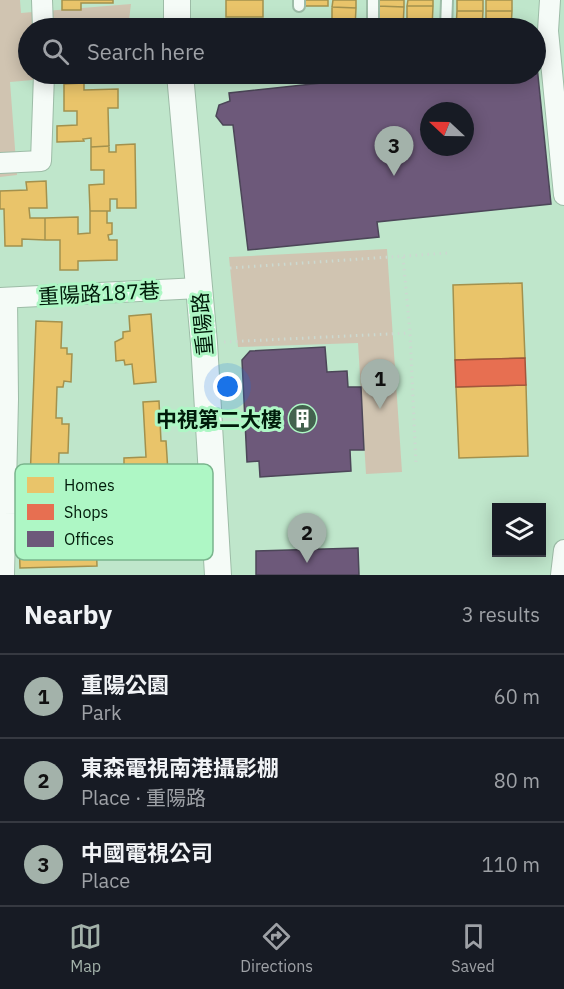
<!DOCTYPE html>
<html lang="en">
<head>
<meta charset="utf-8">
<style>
	:root { --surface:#171b24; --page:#20242c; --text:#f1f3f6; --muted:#9ea1a6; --line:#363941; --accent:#a3b2aa }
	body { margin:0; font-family:"IBM Plex Sans","Noto Sans TC",sans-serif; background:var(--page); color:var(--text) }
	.controls { position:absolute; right:18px; bottom:18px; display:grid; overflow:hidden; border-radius:0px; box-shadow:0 3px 15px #0003 }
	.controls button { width:54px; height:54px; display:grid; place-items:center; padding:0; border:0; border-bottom:2px solid var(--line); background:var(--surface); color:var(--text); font:30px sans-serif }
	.compass { position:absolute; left:420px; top:102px; width:54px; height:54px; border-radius:50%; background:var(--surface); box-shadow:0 3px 15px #0003; rotate:292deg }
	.you { position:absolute; left:228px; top:387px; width:21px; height:21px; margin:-15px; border:4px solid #fff; border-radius:50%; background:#1a73e8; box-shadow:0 0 0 9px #1a73e833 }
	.badge { display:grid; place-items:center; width:39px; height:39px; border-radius:50%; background:var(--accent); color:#111; font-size:20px; font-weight:700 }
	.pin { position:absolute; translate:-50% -50px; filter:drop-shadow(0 2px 3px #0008) }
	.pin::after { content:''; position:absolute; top:32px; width:21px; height:18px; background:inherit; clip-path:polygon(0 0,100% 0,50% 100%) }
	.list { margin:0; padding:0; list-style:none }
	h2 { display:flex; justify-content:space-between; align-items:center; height:78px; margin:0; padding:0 24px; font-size:26px }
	h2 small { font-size:20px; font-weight:400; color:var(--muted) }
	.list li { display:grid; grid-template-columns:39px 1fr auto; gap:18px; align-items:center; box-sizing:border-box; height:84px; padding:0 24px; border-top:2px solid var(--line) }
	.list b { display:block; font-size:22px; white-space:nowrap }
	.list p { margin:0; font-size:20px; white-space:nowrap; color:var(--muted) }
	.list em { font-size:20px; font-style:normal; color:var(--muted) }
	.icon { flex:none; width:33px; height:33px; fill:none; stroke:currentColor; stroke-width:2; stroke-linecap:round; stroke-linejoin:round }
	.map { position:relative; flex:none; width:564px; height:575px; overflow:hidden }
	.search { position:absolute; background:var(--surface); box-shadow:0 3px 15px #0003; left:18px; right:18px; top:18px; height:66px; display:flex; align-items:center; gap:15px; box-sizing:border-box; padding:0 21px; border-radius:33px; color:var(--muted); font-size:22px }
	.sheet { height:330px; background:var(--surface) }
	nav { display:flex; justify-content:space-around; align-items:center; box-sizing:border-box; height:84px; border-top:2px solid var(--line); background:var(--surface); font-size:16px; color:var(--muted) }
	nav a { display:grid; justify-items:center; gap:3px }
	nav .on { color:var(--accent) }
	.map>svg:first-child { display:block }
</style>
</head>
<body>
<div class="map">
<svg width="564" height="575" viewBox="0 0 564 575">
	<rect width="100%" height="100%" fill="#bfe6cb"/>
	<path fill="#d0c4b1" d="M0 0H20L21 13 131 4 128 28H28V74H101L10 82 17 175 0 177Z
		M387 249 402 472 366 474 358 343 238 347 229 257Z"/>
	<path fill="#e9c46a" stroke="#a3914d" stroke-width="1.5" d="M62 0H113V3H81V10H62Z
		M226 0H263V17H226Z
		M302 0H328V6H302Z
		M333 0H356V8L332 7Z
		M378 0H404V7L378 6Z
		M408 0H433V6H407Z
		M457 0H483V11H457Z
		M486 0H512V11H486Z
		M378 6 404 7 403 28H377Z
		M407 6H433L432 28H407Z
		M332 7 356 8 355 28H332Z
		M457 11H483L482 28H456Z
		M486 11H512L511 28H486Z
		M303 23V28H215Z
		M84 83V90L118 89V108H108L109 146 91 147V138L83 139 84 141 57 142V126L77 125V111H64V84Z
		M135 144 136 208H117V199H110V211H90L89 185 104 184V170H91V147L109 146V152H116V145Z
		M46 181 47 208H29L30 218H45V240L22 239V246H5L4 209H0V191L27 190 26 182Z
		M90 211H107V223H112V234L108 235 109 240H117V260L78 261V270H60V240H45V218L78 217V234L90 233Z
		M522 283 525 358 455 360 453 285Z
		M151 314 156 382 134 384 132 364 125 365 124 360 116 361 115 342 123 338V332L130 331 129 316Z
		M36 321 62 322 61 348H67V354H72L71 382 64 381 63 387H57L56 418H62V424H69L68 453H59L58 482 30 481Z
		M526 385 528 456 459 458 456 387Z
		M159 401 161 441H166L168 472 124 474V458L146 457 143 402Z
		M96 534 97 566 20 568 19 536Z"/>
	<path fill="#e76f51" stroke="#a2563c" stroke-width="1.5" d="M525 358 526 385 456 387 455 360Z"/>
	<path fill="#6d597a" stroke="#4c4658" stroke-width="1.5" fill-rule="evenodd" d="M536 66H537L551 204 377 222 379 237 248 250 233 125H223L216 116 219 105 230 101 229 93 406 74H536ZM429 111H465V147H429Z
		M325 347 327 372 347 371 348 387H361L364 450H350L351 471 260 477 259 461 247 462 242 360 250 351Z
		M358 548 359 575H256V551Z"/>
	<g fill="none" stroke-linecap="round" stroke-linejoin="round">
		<defs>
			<path id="service" d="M299 0V6
				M373 28V0
				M446 28 447 0"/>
			<path id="minor" d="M42 0 43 28
				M550 0 548 31 564 195
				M0 163 41 161 44 74
				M0 298 199 288
				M0 504 181 503 214 508
				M4 575 8 399 7 298
				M561 575 564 550"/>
			<path id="tertiary" d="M177 0V28
				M180 74 204 343 218 575"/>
		</defs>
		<use href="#service" stroke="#9dbca7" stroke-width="14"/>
		<use href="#minor" stroke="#9dbca7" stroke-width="22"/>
		<use href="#tertiary" stroke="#9dbca7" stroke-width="28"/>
		<path stroke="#ccd9d0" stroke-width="3" stroke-dasharray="1.5 4.5" stroke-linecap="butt" d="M403 257 410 333 416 465
			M230 268 448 253
			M224 342 409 333
			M182 521 193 534"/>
		<use href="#service" stroke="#f5fbf7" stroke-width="10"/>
		<use href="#minor" stroke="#f5fbf7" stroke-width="20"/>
		<use href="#tertiary" stroke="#f5fbf7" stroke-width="26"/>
	</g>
	<defs>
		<symbol id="building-disc" viewBox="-11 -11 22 22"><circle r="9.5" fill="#43624e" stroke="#aef7c5"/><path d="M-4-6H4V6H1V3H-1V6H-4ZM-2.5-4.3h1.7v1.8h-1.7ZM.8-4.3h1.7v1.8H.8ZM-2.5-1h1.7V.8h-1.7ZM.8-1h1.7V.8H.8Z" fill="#fff"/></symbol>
	</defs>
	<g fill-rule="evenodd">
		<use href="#building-disc" x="286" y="402" width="33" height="33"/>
	</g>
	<g text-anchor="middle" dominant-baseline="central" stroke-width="6" stroke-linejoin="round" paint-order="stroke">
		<g font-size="21" fill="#001b0a" stroke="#aef7c5">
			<text transform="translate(99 293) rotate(-3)">重陽路187巷</text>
			<text transform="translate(202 324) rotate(-95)">重陽路</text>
		</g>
		<g font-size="21" font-weight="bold" fill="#001b0a" stroke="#aef7c5" text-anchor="end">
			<text x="282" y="419">中視第二大樓</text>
		</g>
	</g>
	<rect x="15" y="464" width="198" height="96" rx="9" fill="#aef7c5" stroke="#7ab58d" stroke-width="1.5"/>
	<rect x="27" y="477" width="27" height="16" fill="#e9c46a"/>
	<rect x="27" y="504" width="27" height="16" fill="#e76f51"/>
	<rect x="27" y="531" width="27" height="16" fill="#6d597a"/>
	<g font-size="16" fill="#001b0a">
		<text x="64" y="491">Homes</text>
		<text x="64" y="518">Shops</text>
		<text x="64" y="545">Offices</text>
	</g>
</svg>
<div class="controls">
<button><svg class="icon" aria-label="layers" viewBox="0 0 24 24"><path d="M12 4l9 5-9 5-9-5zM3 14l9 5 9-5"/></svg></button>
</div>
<svg class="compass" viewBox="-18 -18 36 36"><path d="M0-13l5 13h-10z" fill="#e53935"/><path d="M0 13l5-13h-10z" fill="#9ea1a6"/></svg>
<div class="you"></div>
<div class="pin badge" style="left:380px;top:409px">1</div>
<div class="pin badge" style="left:307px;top:563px">2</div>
<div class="pin badge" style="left:394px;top:176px">3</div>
<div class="search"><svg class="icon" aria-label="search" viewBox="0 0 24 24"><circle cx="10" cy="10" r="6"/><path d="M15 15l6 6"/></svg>Search here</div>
</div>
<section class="sheet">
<h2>Nearby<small>3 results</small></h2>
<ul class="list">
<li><span class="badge">1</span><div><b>重陽公園</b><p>Park</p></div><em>60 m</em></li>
<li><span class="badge">2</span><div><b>東森電視南港攝影棚</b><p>Place · 重陽路</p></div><em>80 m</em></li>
<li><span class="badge">3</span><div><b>中國電視公司</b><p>Place</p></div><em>110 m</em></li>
</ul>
</section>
<nav>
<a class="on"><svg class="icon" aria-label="map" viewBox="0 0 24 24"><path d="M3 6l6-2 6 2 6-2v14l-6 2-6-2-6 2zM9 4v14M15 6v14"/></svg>Map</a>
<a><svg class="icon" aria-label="directions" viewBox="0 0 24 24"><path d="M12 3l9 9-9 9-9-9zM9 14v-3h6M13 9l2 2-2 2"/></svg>Directions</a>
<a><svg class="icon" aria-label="saved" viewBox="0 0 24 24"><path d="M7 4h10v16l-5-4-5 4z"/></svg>Saved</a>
</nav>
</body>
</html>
